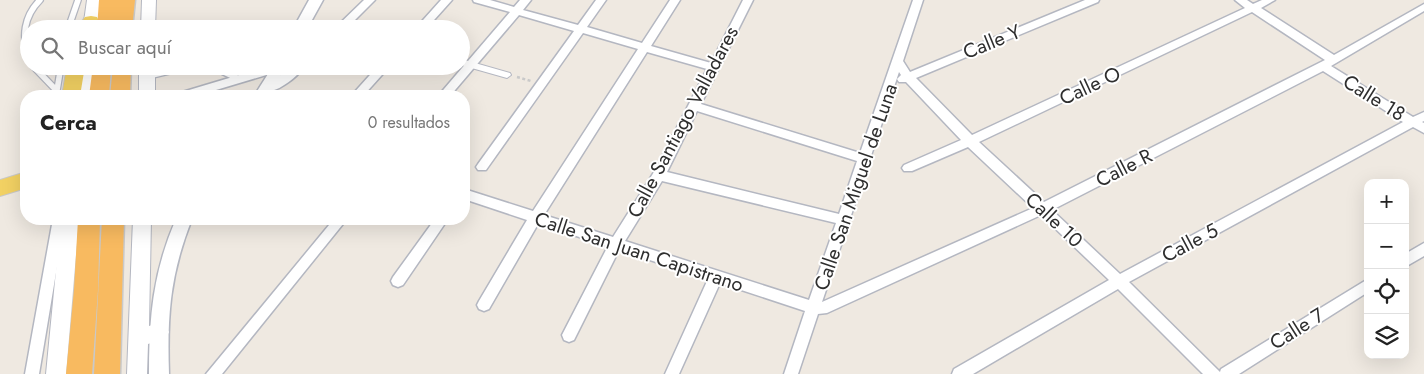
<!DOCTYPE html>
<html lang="es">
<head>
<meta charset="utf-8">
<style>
	:root { --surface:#fff; --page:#f6f6f6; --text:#222; --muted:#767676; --line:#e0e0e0 }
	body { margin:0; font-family:Jost,sans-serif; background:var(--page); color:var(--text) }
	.controls { position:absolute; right:15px; bottom:15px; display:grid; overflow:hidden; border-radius:10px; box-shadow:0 5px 20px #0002 }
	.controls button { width:45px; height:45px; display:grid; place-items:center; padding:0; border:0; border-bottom:1px solid var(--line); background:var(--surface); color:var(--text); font:25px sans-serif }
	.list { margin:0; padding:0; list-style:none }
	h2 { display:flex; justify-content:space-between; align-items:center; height:65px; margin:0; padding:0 20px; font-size:21px }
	h2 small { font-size:16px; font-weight:400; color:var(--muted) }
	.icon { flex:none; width:28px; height:28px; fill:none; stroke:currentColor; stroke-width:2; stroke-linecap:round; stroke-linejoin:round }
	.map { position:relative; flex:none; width:1424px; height:374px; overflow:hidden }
	.search { position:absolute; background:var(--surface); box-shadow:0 5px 20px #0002; left:20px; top:20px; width:450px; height:55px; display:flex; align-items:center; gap:12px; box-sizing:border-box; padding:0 18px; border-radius:28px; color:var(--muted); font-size:19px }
	.panel { position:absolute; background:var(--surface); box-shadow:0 5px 20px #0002; left:20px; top:90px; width:450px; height:135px; border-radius:20px }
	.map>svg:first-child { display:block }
</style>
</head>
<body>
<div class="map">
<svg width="1424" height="374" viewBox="0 0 1424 374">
	<rect width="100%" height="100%" fill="#efe9e1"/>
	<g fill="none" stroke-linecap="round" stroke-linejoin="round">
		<defs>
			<path id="service" d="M68 29 78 0
				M29 58C21 37 24 16 40 0
				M33 66 57 91
				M211 66 239 79
				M148 76 190 66
				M56 96 61 66"/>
			<path id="pedestrian" d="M461 59 510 73 511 75 507 78 461 65Z"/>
			<path id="minor" d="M364 0H375L346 29H334Z
				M441 0H452L426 29H415Z
				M473 0H490L514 7 520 0H531L523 10 578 25 596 0H606L587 27 642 43 670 0H680L651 46 711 63 743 0H753L701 104 860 153 913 0H923L903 61 910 72 1085 0H1099L1098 2 916 78 972 135 1245 8 1235 0H1247L1253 4 1262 0H1275L1261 8 1334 55 1424 4V11L1331 66 1413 117 1424 112V121L1422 122 1424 123V133L1413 127 1129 282 1220 372 1221 369 1368 279V292L1239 374H1203L1118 289 973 374H952L954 369 1109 280 1041 215 827 313 818 314 798 374H784L805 311 720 283 679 374H665L708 279 619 250 574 340 569 342 564 340 562 335 608 246 538 224 489 309 484 311 479 309 477 305 479 301 527 220 464 199V189L533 211 638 49 583 33 486 170H478L476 167 478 164 574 31 519 15 450 96H438L510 12 474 2ZM1252 12 1325 60 1044 202 979 142ZM647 52 707 69 654 172 613 237 544 215ZM1323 71 1403 122 1120 274 1052 210ZM899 72 901 75 897 79 899 82H906L961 140 904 165 902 168 904 171H912L968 147 1033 208 822 302ZM697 111 857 161 839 214 667 172ZM662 181 836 223 809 300 625 241Z
				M269 66 284 67 283 70 196 96H177L179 93Z
				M292 66H305C297 77 276 95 262 91L260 88 262 85 275 80Z
				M378 66H390L363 96H351Z
				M53 219H65L39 374H25Z
				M334 219H347L222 374H206Z
				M435 219H448L403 285 398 287 393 285 391 281 393 277Z
				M1424 243V256L1405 267V254Z"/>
			<path id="tertiary" d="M309 0H323L307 29H293Z
				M273 66H287L268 96H254Z
				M176 219H192C170 274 167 316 169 374H149C149 317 153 272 176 219Z"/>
			<path id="secondary" d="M87 0H101L97 29H83Z
				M142 0H156L155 29H141Z
				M78 66H94L90 96H74Z
				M139 66H155V96H139Z
				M61 219H79L66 374H46Z
				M133 219H151L149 326 159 323 166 326 169 332 166 338 148 344 147 374H127Z"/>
			<path id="primary" d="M91 16 97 17 99 21 94 29H77L85 17Z
				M67 66H85L80 96H62Z
				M26 172V188L0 196V180Z"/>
			<path id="trunk" d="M99 0H117L116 14 117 0H135L132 29H97Z
				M93 66H111L109 96H89Z
				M113 66H131L130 96H110Z
				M78 219H100L98 290 92 374H66L74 290Z
				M102 219H124L120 374H94Z"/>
		</defs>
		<use href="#service" stroke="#b4b7c1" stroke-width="8"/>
		<use href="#pedestrian" stroke="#b4b7c1" stroke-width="2"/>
		<use href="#minor" stroke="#b4b7c1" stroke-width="3"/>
		<use href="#tertiary" stroke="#b4b7c1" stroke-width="3"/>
		<use href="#secondary" stroke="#b4b7c1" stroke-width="2"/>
		<use href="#primary" stroke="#c9c9c9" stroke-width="2"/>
		<use href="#trunk" stroke="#c9c9c9" stroke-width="3"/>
		<path stroke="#c9c9c9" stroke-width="2.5" stroke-dasharray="3 2.5" stroke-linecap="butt" d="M517 77 531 81"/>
		<use href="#service" stroke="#fff" stroke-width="5.5"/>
		<use href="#pedestrian" fill="#fff" fill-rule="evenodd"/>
		<use href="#minor" fill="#fff" fill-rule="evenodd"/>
		<use href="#tertiary" fill="#fff" fill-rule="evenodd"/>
		<use href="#secondary" fill="#fff" fill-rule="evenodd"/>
		<use href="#primary" fill="#f2d163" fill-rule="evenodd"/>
		<use href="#trunk" fill="#f8ba60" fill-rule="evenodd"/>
	</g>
	<g text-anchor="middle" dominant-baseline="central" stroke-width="4" stroke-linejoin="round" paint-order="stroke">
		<g font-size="20" fill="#2e2e2e" stroke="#fff">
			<text transform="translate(992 42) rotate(-22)">Calle Y</text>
			<text transform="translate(1090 86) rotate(-25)">Calle O</text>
			<text transform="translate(1374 98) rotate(32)">Calle 18</text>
			<text transform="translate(683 122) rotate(-62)">Calle Santiago Valladares</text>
			<text transform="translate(1124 168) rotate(-27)">Calle R</text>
			<text transform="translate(856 187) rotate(-71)">Calle San Miguel de Luna</text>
			<text transform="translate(1054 220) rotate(43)">Calle 10</text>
			<text transform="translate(1190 243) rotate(-28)">Calle 5</text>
			<text transform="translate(639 252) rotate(18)">Calle San Juan Capistrano</text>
			<text transform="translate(1297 329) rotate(-32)">Calle 7</text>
		</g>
	</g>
</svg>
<div class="controls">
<button>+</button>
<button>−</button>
<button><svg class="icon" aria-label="locate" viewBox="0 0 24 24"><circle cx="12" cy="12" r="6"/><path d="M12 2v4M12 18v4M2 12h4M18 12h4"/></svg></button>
<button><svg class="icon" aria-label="layers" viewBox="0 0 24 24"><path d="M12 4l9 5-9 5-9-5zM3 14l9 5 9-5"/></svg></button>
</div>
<div class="search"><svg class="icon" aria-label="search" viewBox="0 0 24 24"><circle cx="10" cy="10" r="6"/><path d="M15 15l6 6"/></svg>Buscar aquí</div>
<section class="panel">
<h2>Cerca<small>0 resultados</small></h2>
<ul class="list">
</ul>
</section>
</div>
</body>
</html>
